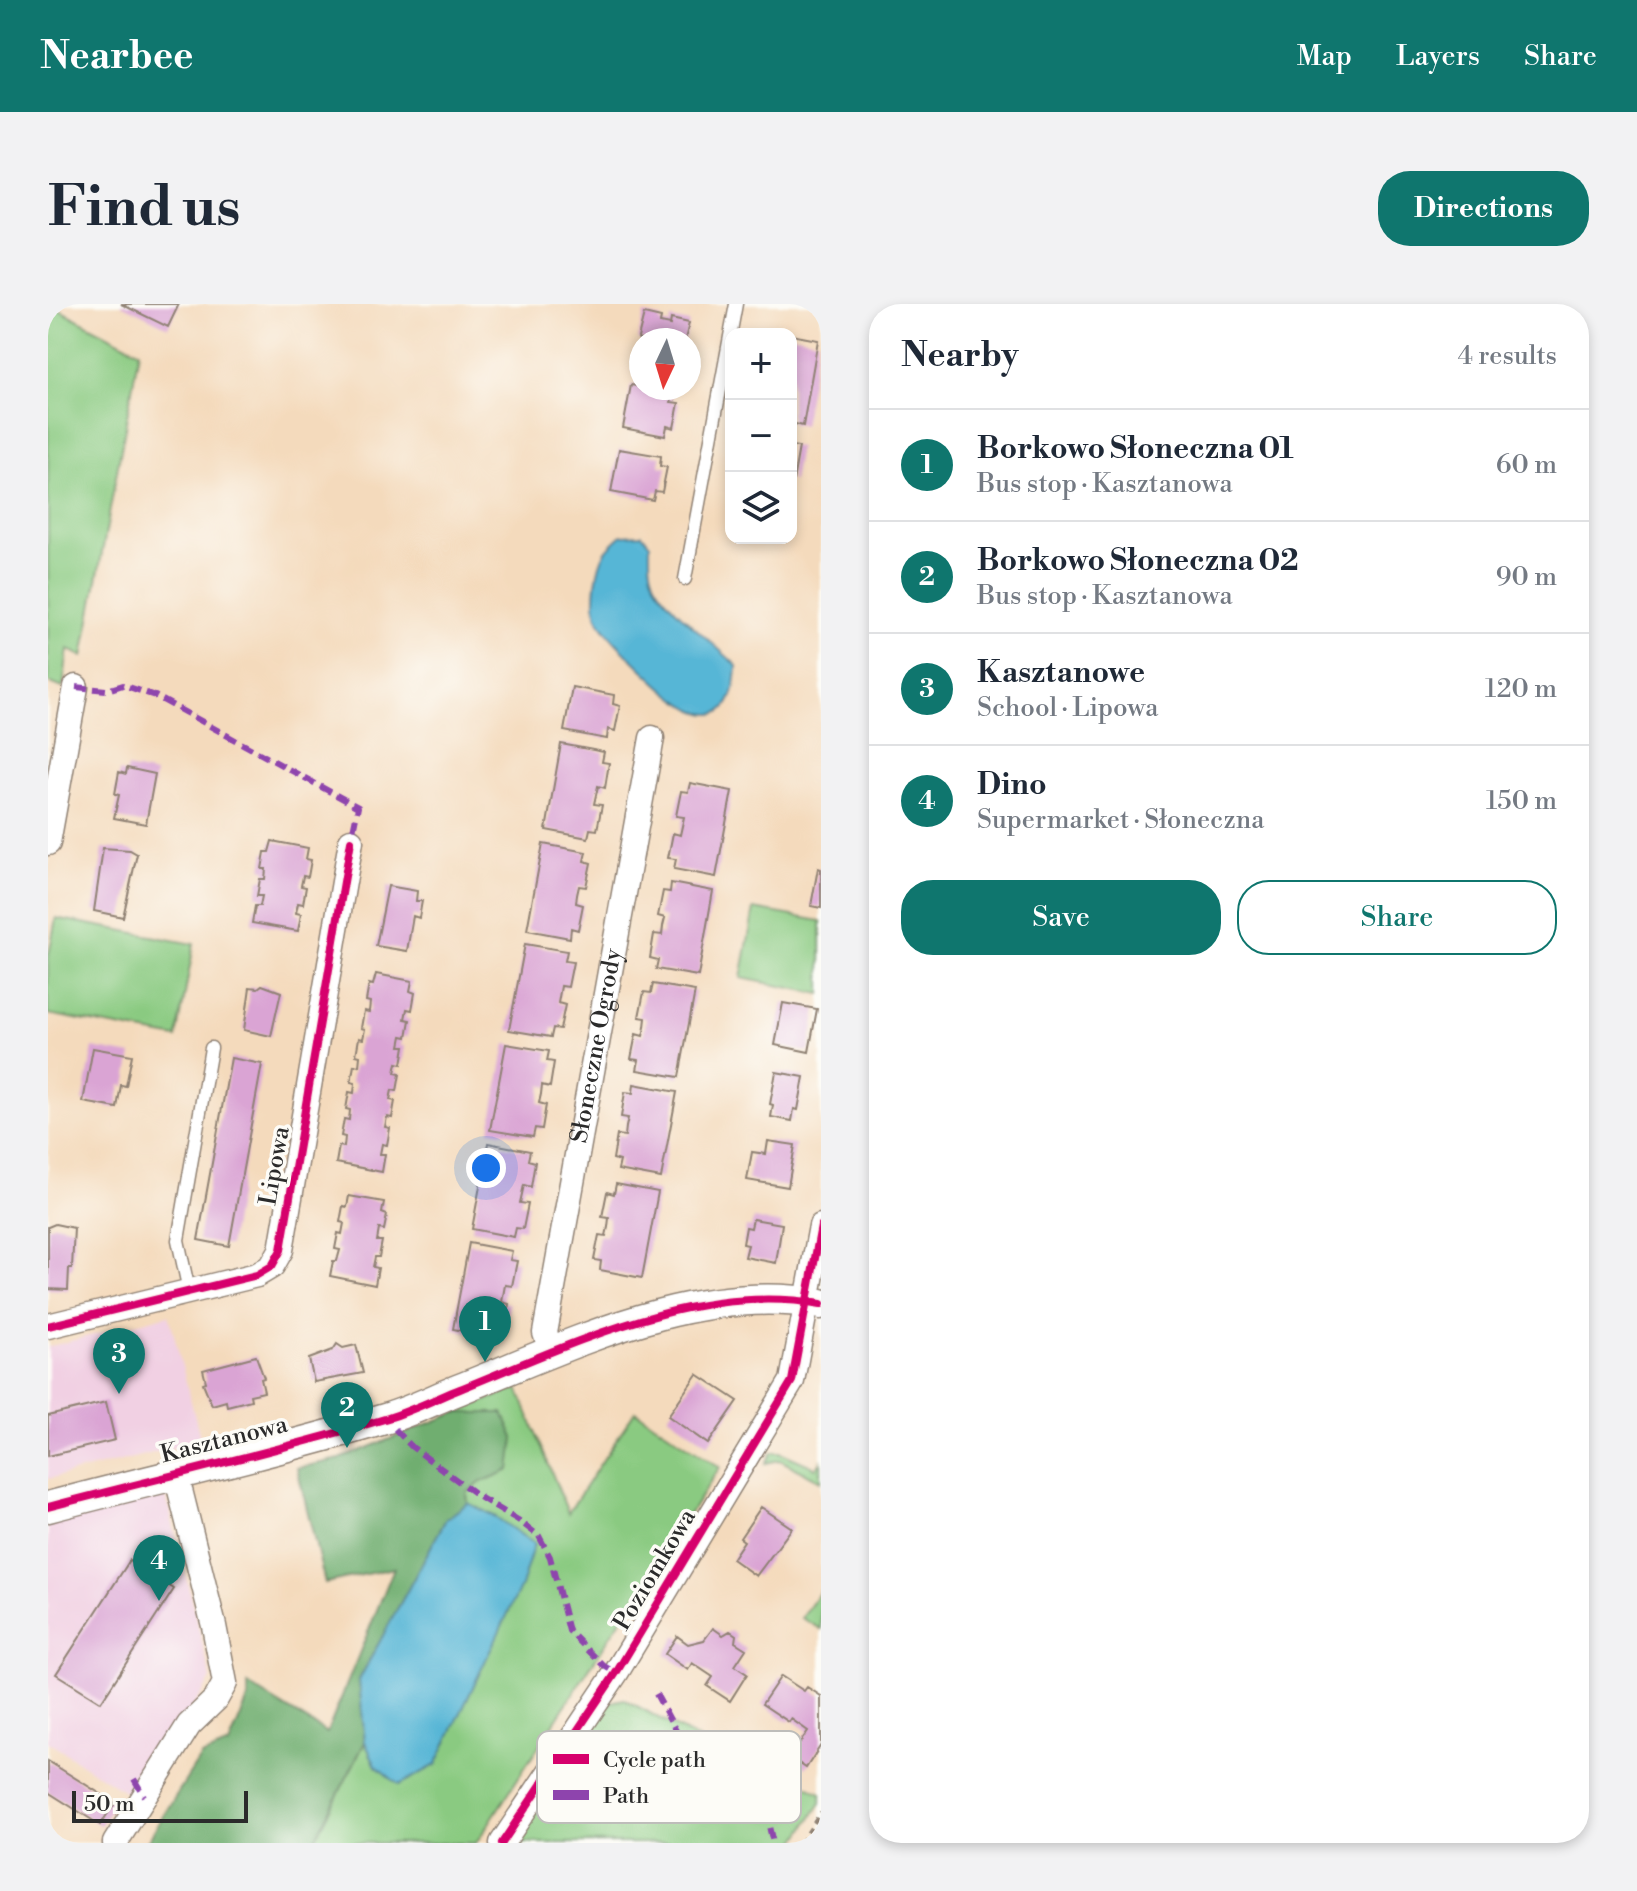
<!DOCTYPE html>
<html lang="en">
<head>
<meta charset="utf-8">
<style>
	:root { --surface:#fff; --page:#f2f2f3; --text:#1f2937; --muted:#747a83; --line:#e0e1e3; --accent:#0f766e }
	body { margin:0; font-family:"Libre Bodoni",serif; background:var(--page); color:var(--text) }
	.controls { position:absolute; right:24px; top:24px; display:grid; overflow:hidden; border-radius:16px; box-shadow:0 4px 12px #0003 }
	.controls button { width:72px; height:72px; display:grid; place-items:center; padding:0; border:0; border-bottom:2px solid var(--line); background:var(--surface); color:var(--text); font:40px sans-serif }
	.compass { position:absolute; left:581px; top:24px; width:72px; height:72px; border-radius:50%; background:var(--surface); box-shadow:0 4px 12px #0003; rotate:184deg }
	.scale { position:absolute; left:24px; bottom:20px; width:176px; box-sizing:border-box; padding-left:8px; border:4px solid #2b2b2b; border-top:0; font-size:22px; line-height:28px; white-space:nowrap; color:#2b2b2b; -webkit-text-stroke:6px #fdfcf7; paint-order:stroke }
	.you { position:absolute; left:438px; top:864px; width:28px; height:28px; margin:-20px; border:6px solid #fff; border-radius:50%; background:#1a73e8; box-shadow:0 0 0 12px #1a73e833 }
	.badge { display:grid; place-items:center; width:52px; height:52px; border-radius:50%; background:var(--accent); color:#fff; font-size:26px; font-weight:700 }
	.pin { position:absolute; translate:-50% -66px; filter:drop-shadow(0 2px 4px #0008) }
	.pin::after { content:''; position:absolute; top:42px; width:28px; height:24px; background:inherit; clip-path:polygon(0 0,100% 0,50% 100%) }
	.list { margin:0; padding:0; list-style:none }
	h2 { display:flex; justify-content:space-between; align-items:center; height:104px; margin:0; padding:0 32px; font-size:34px }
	h2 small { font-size:26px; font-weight:400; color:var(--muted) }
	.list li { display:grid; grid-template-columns:52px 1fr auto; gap:24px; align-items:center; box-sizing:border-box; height:112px; padding:0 32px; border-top:2px solid var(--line) }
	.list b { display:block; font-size:30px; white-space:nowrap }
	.list p { margin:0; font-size:26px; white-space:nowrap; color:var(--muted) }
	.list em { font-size:26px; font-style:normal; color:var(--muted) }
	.actions { display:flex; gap:16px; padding:24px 32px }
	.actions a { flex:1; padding:18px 0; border:2px solid var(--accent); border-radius:32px; text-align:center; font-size:28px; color:var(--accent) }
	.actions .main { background:var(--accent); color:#fff }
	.icon { flex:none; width:44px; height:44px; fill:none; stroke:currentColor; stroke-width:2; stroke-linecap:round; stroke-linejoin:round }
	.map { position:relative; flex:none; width:773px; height:1539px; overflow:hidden; border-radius:32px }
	header { display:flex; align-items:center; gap:48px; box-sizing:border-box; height:112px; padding:0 40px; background:var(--accent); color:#fff }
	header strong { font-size:38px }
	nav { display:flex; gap:44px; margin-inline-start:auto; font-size:28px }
	.intro { display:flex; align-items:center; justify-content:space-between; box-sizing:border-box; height:192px; padding:0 48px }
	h1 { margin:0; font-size:56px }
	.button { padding:20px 36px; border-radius:32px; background:var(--accent); color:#fff; font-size:28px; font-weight:700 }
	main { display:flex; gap:48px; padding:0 48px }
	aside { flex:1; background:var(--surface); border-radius:32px; box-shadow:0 4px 12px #0003 }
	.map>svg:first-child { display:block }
</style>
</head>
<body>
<header>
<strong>Nearbee</strong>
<nav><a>Map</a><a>Layers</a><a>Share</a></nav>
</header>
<div class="intro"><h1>Find us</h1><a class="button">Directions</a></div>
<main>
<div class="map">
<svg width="773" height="1539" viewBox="0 0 773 1539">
	<rect width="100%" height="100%" fill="#fdfcf7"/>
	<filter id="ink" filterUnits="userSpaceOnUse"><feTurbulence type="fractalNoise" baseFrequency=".0125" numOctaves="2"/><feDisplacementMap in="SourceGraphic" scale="16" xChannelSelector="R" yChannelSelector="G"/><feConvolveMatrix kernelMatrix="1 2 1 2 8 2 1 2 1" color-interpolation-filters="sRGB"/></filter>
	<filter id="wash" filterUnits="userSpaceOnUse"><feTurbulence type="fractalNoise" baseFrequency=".006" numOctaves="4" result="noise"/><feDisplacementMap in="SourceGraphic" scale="32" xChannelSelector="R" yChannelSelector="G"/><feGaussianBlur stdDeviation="1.8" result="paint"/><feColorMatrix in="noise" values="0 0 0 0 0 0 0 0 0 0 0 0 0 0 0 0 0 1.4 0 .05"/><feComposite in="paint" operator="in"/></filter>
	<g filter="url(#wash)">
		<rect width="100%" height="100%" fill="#f4dabc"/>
		<path fill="#f1d0e3" d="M121 1011 153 1137 0 1175V1043Z
			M118 1192 163 1375 87 1494 0 1438V1218Z"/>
		<path fill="#8aca81" stroke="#5a7a56" stroke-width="2" d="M0 0 91 47 35 353 20 345 15 384 0 378Z
			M706 605 773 617V690L693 674Z
			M8 614 146 640 129 734 0 710V655Z
			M470 1084 520 1209 587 1107 672 1163 428 1539H265L317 1438 328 1462 448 1213 420 1199 418 1189 433 1178 461 1166 455 1109H407Z
			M724 1148H732L768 1164 773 1157V1177L732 1156 718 1159Z
			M773 1286V1325L754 1314Z
			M576 1395 662 1442 664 1455 695 1471 707 1453 773 1489V1499L747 1539H468L558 1399Z"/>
		<path fill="#6fae6f" stroke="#4d6c4d" stroke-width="2" d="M407 1109H455L466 1134 462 1166 433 1178 419 1189 420 1199 398 1215 311 1376 317 1438 265 1539H98L153 1452 181 1441 200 1395V1381L279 1429 346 1264 277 1279 249 1164 292 1155Z"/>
		<path fill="#57b6d6" stroke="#417080" stroke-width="2" d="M594 230 602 240C602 252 601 265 606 277 617 302 667 340 689 362 685 452 624 394 591 362 580 351 550 323 548 309 545 294 549 262 557 249 561 242 569 236 574 231Z
			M420 1199 448 1213 486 1240 473 1282 388 1461 351 1481 328 1462 317 1438 311 1376 398 1215Z"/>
		<g id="blocks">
			<path fill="#daa4d4" d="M73 0H131L120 23Z
				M596 10 613 14 612 19 622 21 623 15 641 19 637 36H591L590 34Z
				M743 31 770 36 755 122 743 119Z
				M583 81 625 88 623 98 631 99 626 124 619 122 617 132 575 124Z
				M743 142 751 143 745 177H743Z
				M571 145 613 152 612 162 619 163 614 188 607 187 605 196 563 188Z
				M524 383 566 391 565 400 572 402 567 427 560 425 559 435 516 427Z
				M513 440 556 448 554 458 561 459 557 484 550 482 546 500 554 501 549 526 542 525 540 534 498 526Z
				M79 464 107 470 98 520 66 514 71 491 67 490 71 468 78 470Z
				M642 479 684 487 668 573 626 565 628 555 620 554 625 529 632 531 636 513 628 512 633 487 640 488Z
				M224 537 260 544 258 555 263 556 260 573 255 572 253 582 258 583 255 600 250 599 248 609 253 610 250 627 204 619 207 602H212L214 592H209L212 575H217L218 565H214L217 548H221Z
				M495 540 538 548 536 557 543 559 538 583 531 582 529 591 528 599 535 601 530 626 523 624 522 634 479 626Z
				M55 544 82 546 89 550 75 613 46 607Z
				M770 564 773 565V604L763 602Z
				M623 579 665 587 650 672 608 665 610 656 602 654 606 630 614 631 615 622 617 614 610 612 615 587 622 588Z
				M340 582 369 587 368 597H374L371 614 365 612 359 647 328 642Z
				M477 640 519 647 517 657 525 658 520 683 513 682 510 699 517 701 512 725 505 724 503 733 461 726Z
				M328 670 364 677 362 687 367 689 364 706 359 705 357 715 362 716 359 733 354 732 352 742H357L354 760 349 759 347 769 352 770 349 787 344 786 342 796 347 797 344 814 339 813 337 823 342 824 339 841 334 840 332 850H337L334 868 288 859 291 842 296 843 297 833 293 832 296 815 301 816 302 806 298 805 301 788 306 789 307 779 303 778 306 761 311 762 312 752 308 751 311 734 315 735 317 725 313 724 316 707 321 708 322 698 318 697 321 680 325 681Z
				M605 680 647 687 631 773 589 766 591 756 583 755 588 730 595 732 597 723 598 714 591 713 596 688 603 689Z
				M214 681 233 688 223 732 196 726 202 683 210 684Z
				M735 699 769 705 761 748 727 741Z
				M458 740 501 747 499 757 506 758 502 783 494 781 493 790 491 799 498 801 494 825 487 824 485 833 442 826Z
				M45 744 84 751 78 782 73 781 69 804 35 798Z
				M183 754 214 760 181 942 150 936Z
				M728 768 756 773 750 806 746 805 744 817 723 813 725 801 722 800Z
				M586 780 629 788 613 874 570 866 572 857 565 855 569 831 577 832 578 823 580 814 573 813 577 788 585 789Z
				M720 837 747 841 740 883 699 876 704 848 718 850Z
				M440 839 482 847 480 856 487 858 483 883 476 881 472 899 480 900 475 925 468 924 466 933 424 925Z
				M568 880 610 888 594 974 552 966 553 957 546 956 551 931 558 932 560 923 561 914 554 913 559 888 566 890Z
				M301 892 336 898 334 909 339 911 336 926 331 925 329 937H334L331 953H327L325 963 330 964 327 981 282 972 285 957H289L292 946 287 945 290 929 294 930 296 919 292 918 295 902 299 903Z
				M705 915 734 920 728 959 697 953 700 941 695 940 698 923 703 924Z
				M7 920 26 924 24 964H21L20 986 0 985V923Z
				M421 939 464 947 462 956 469 957 464 982 457 981 454 998 461 1000 457 1025 449 1023 448 1033 405 1025Z
				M289 1040 295 1044 308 1041 315 1069 266 1078 261 1055 285 1046Z
				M208 1052 216 1074 213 1075 216 1088 202 1091 203 1096 179 1102 178 1097 164 1101 155 1079 158 1078 155 1066Z
				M649 1070 690 1097 660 1140 620 1112Z
				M58 1098 67 1136 0 1152V1112Z
				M713 1203 744 1224 708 1272 684 1255 696 1237 692 1234Z
				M82 1256 126 1285 53 1398 8 1370Z
				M665 1324 675 1331 682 1327 688 1331 687 1338 698 1345 687 1362 699 1370 682 1397 659 1382 665 1373 644 1359 640 1366 617 1350 629 1332 640 1340 656 1336Z
				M733 1372 756 1387 759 1383 773 1392V1441L758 1464 734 1448 743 1435 751 1440 760 1427 743 1415 741 1418 714 1400Z
				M0 1457 67 1499 52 1521 0 1488Z"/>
		</g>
	</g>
	<g filter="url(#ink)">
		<use href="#blocks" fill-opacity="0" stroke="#908274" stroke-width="2"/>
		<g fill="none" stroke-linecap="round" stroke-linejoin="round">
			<defs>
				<path id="service" d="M637 275 688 0
					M141 987 130 936 163 744"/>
				<g id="minor">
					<path d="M0 539 28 383"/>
					<path d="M0 1022 209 971 224 962 233 946 303 537"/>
					<path id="s1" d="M504 1048 497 1029 604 434"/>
					<path d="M67 1539 141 1421 168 1395 177 1379 166 1322 128 1170"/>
					<path d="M454 1539 568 1369 744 1077 773 922"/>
				</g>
				<path id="tertiary" d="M0 1203C113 1173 228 1148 340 1114 363 1107 385 1096 407 1087 523 1041 645 978 773 1000"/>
			</defs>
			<use href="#service" stroke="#908274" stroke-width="15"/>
			<use href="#minor" stroke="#908274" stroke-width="27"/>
			<use href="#tertiary" stroke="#908274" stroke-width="33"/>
			<path stroke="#908274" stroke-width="4" stroke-dasharray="6 6" stroke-linecap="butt" d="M753 1539 773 1508"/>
			<use href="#service" stroke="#fff" stroke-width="12"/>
			<use href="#minor" stroke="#fff" stroke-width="24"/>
			<use href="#tertiary" stroke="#fff" stroke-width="30"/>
			<path stroke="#8e44ad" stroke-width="6" stroke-dasharray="12 6" stroke-linecap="butt" d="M28 383 59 386 75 381 107 392 310 503 303 537
				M347 1125 364 1143 433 1194 470 1216 491 1232 502 1253 521 1327 556 1362 568 1369
				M608 1390 632 1434 651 1449 672 1471 700 1489 718 1510 725 1539
				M686 1431 695 1486
				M86 1475 96 1492"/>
			<defs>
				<path id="cycleway" d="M0 1022 209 971 224 962 233 946 303 537
					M0 1203C113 1173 228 1148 340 1114 363 1107 385 1096 407 1087 523 1041 645 978 773 1000
					M454 1539 568 1369 744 1077 773 922"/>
			</defs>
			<use href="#cycleway" stroke="#fdfcf7" stroke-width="13"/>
			<use href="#cycleway" stroke="#d6006c" stroke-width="8"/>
		</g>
	</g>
	<g text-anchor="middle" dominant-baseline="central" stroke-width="7" stroke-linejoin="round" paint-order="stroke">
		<g font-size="24" fill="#2b2b2b" stroke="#fdfcf7">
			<text stroke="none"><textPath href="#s1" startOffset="312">Słoneczne Ogrody</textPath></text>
			<text transform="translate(227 862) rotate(-80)">Lipowa</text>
			<text transform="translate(176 1136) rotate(-14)">Kasztanowa</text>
			<text transform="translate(607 1266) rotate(-59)">Poziomkowa</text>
		</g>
	</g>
	<rect x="489" y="1427" width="264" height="92" rx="12" fill="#fdfcf7" stroke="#bebdba" stroke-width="2"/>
	<rect x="505" y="1450" width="36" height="10" fill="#d6006c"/>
	<rect x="505" y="1486" width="36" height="10" fill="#8e44ad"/>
	<g font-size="22" fill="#2b2b2b">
		<text x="555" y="1463">Cycle path</text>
		<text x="555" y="1499">Path</text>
	</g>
</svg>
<div class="controls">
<button>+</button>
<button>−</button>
<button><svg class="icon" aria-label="layers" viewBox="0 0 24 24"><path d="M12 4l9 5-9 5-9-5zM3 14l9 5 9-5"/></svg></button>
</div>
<svg class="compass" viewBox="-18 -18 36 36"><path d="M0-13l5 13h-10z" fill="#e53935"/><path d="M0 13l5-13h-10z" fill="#747a83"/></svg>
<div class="scale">50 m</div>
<div class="you"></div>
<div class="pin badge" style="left:437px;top:1058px">1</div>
<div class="pin badge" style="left:299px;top:1144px">2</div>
<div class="pin badge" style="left:71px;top:1090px">3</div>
<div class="pin badge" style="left:111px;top:1297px">4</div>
</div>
<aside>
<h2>Nearby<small>4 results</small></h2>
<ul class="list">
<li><span class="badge">1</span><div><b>Borkowo Słoneczna 01</b><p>Bus stop · Kasztanowa</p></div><em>60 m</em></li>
<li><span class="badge">2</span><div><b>Borkowo Słoneczna 02</b><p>Bus stop · Kasztanowa</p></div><em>90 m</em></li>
<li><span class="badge">3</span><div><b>Kasztanowe</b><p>School · Lipowa</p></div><em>120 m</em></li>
<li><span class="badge">4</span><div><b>Dino</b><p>Supermarket · Słoneczna</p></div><em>150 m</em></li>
</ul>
<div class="actions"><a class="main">Save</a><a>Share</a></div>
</aside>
</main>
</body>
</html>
